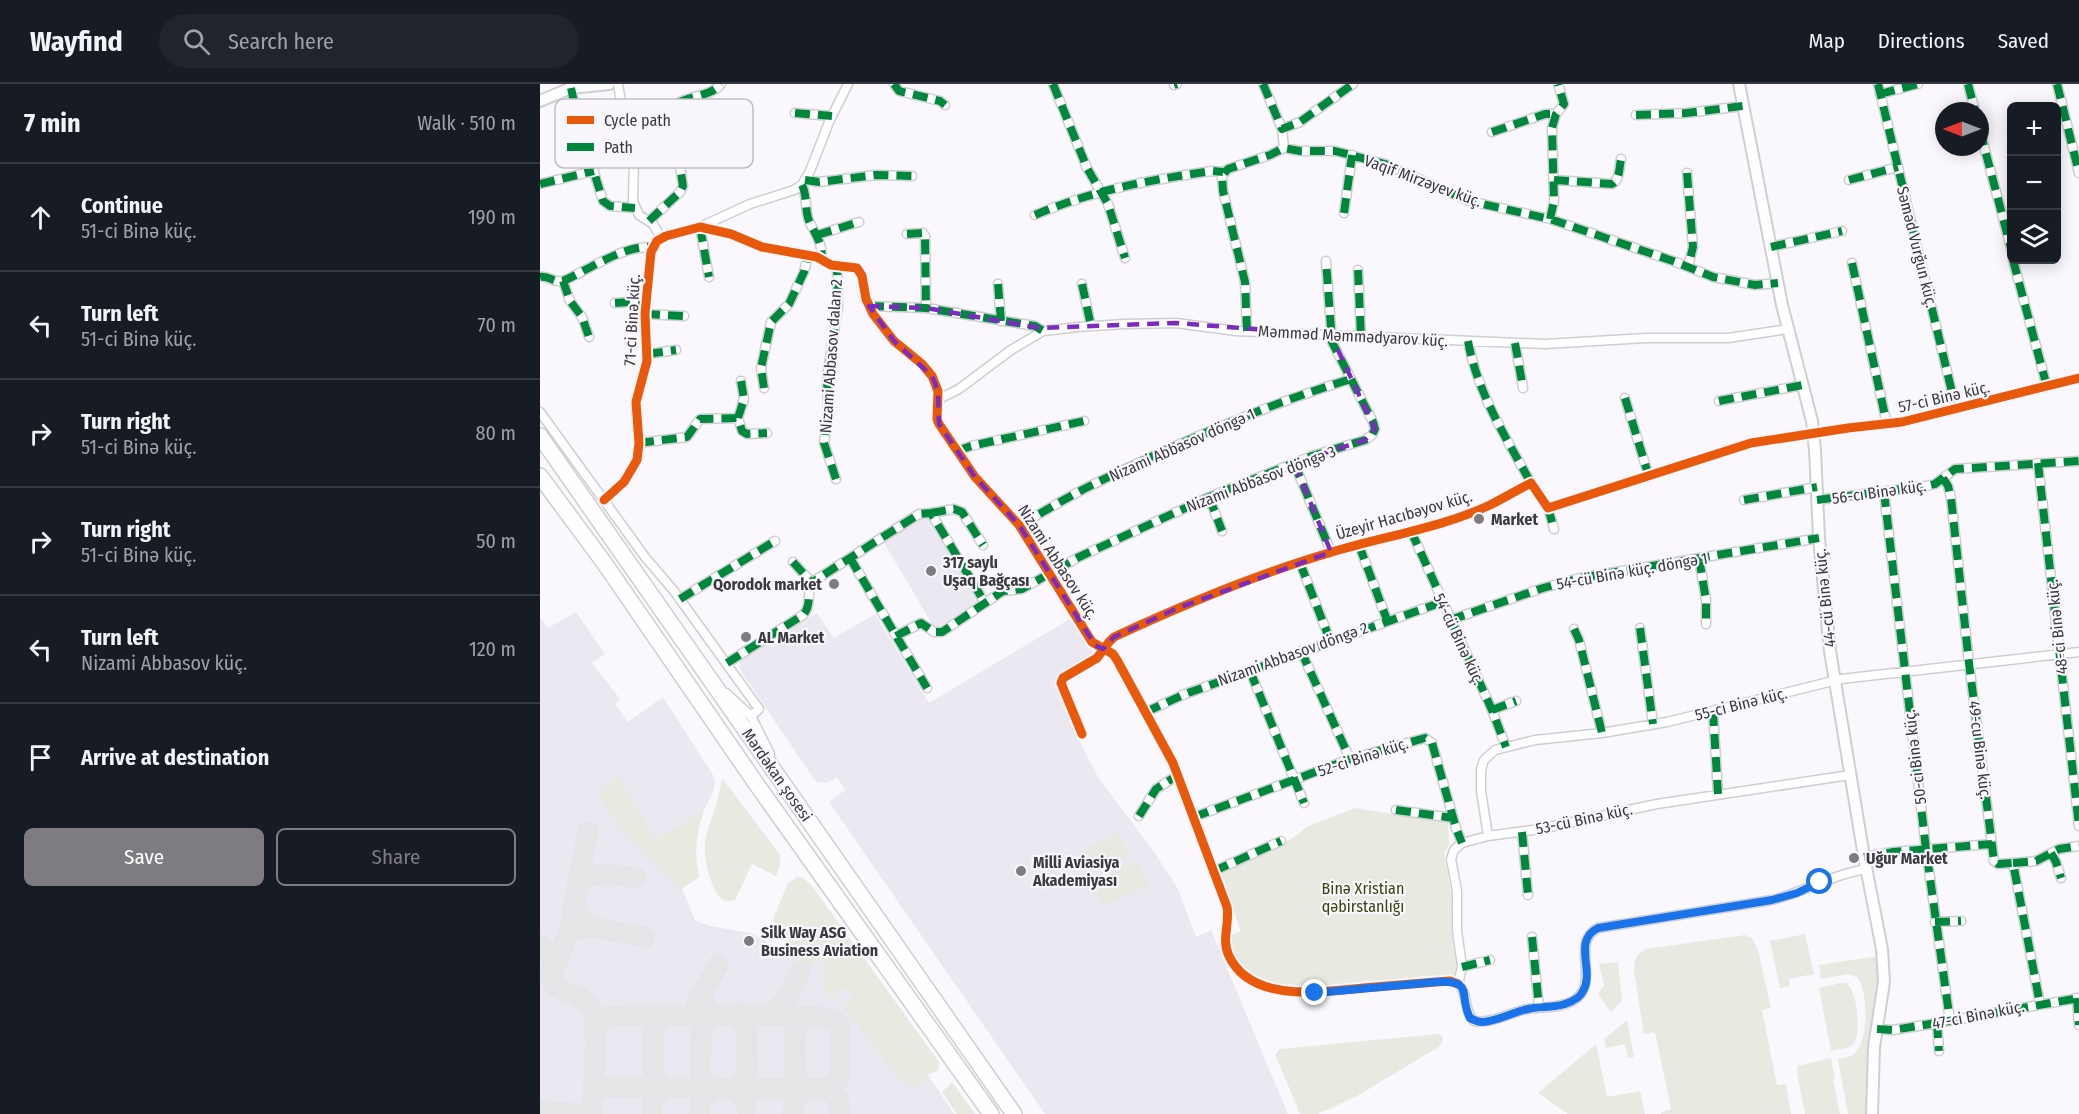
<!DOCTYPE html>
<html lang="en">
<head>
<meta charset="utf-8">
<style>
	:root { --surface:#171b24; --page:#20242c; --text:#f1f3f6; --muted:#9ea1a6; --line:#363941; --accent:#7e7c80 }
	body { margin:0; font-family:"Fira Sans Condensed",sans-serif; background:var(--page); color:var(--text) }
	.controls { position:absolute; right:18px; top:18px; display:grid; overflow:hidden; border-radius:9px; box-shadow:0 3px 15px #0003 }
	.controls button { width:54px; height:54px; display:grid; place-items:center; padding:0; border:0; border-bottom:2px solid var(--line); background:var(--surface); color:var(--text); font:30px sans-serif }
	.compass { position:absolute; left:1395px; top:18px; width:54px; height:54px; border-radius:50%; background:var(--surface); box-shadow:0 3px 15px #0003; rotate:270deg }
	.stop { position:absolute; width:18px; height:18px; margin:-14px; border:4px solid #1a73e8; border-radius:50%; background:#fff }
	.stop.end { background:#1a73e8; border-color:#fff; box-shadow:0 2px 6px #0008 }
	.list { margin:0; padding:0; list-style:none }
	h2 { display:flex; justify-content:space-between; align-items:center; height:78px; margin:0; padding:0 24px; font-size:26px }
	h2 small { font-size:20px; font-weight:400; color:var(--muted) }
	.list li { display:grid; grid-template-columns:39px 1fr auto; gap:18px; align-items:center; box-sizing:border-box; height:108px; padding:0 24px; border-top:2px solid var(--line) }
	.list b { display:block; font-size:22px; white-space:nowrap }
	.list p { margin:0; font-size:20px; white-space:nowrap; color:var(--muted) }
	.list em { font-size:20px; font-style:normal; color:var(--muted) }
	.actions { display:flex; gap:12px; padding:18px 24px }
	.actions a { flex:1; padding:14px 0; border:2px solid var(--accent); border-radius:9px; text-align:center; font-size:21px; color:var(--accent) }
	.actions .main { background:var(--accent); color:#fff }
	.icon { flex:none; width:33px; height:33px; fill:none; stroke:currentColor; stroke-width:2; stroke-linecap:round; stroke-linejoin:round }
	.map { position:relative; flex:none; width:1539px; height:1030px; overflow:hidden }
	header { display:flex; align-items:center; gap:36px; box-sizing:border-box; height:84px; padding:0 30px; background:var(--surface); border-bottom:2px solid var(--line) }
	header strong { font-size:28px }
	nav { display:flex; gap:33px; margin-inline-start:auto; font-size:21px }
	.search { width:420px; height:54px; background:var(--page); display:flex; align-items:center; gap:15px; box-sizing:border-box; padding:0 21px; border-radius:33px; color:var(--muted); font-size:22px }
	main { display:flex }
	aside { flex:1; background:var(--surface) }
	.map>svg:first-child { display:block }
</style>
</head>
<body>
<header>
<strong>Wayfind</strong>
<div class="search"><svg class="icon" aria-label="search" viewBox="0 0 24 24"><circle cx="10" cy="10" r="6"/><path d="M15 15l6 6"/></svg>Search here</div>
<nav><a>Map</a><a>Directions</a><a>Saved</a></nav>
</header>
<main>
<aside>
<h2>7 min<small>Walk · 510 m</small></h2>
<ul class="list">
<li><svg class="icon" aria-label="ahead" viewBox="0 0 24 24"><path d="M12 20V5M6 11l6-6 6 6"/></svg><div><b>Continue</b><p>51-ci Binə küç.</p></div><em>190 m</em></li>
<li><svg class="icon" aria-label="left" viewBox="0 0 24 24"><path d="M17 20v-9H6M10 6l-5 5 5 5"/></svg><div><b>Turn left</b><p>51-ci Binə küç.</p></div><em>70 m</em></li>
<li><svg class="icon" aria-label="right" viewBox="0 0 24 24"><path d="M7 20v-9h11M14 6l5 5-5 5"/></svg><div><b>Turn right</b><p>51-ci Binə küç.</p></div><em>80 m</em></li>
<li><svg class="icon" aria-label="right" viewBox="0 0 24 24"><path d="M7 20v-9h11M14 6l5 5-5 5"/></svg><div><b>Turn right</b><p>51-ci Binə küç.</p></div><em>50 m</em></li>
<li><svg class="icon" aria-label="left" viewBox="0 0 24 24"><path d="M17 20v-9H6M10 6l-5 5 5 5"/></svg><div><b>Turn left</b><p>Nizami Abbasov küç.</p></div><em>120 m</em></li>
<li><svg class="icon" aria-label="arrive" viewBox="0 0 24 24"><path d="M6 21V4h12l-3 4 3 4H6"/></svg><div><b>Arrive at destination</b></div></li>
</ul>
<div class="actions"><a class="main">Save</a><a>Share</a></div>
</aside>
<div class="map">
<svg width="1539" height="1030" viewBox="0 0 1539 1030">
	<rect width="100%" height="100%" fill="#faf8fc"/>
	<path fill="#ebe8f1" d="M383 432 391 435 439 517 395 545 343 457Z
		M36 528 65 570 52 579 80 615 75 620 88 638 123 613 173 691 175 699 173 708 164 726 114 756 142 805 155 836 170 842 211 849 223 855 242 868 281 852 388 991 414 1030H0V534L8 544Z
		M277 529 294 554 335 530 389 619 533 533 555 572 516 595 539 656 558 693 614 768 638 805 656 853 671 846 748 1030H505L289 718 305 706 297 693 287 699 276 698 200 586V577Z"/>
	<path fill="#e8e9e0" d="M78 693 116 755 164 726C156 752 154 767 159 793L142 805C111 776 82 753 60 715L61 704Z
		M182 694 240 771V780L236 792 212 780 195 816C184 820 179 815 174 804 152 753 176 741 182 694Z
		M815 724 908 739 909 760 904 770 913 821 911 843 917 888 911 894 773 905 749 903 733 900 715 892 696 877 688 852 701 847 679 791 744 760 770 741Z
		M578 749 588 771 550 788 541 766Z
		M597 775 609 801 563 822 551 796Z
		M257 793H262L272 802 399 978 398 986 388 991 379 1002 372 1003 359 995 303 922 312 913 311 908 302 904 291 914 283 904 288 894 283 892 286 885 285 876 278 875 270 881C259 879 248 878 242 868L248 865 233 835 248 799Z
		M1265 850 1274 890 1249 895 1250 902 1240 904 1230 857Z
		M1205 851 1212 854 1218 866 1231 924 1222 926 1237 1001 1246 1000 1251 1030H1121V1028L1131 1025 1115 948 1104 950 1094 887C1094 876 1096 870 1106 865Z
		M1339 872 1337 902 1329 963 1327 1030H1308L1298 975C1304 974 1311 973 1315 969 1329 954 1328 910 1318 894L1308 890 1281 895 1279 881Z
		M1078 878 1082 916 1071 928 1058 910 1064 901 1059 880Z
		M1301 899H1306C1318 907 1321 948 1314 959 1311 965 1298 965 1291 967L1279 904Z
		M1087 936 1094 973 1088 974 1085 960 1066 964 1064 955Z
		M898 950 902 952 903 956 900 962 817 1012 778 1030H760L735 970 740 965Z
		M1056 960 1067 1013 1100 1007 1105 1030H1028L998 1009Z
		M1291 974 1295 995 1293 996 1300 1030H1265L1257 989 1258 982Z
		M412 998 435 1030H417L402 1008Z"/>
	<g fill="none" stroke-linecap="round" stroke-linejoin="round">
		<path stroke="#e5e4e7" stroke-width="21" d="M48 748 29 846 11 893C15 914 43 905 52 927 59 942 53 1009 52 1030
			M51 843C33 832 28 802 49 793 63 787 82 792 96 794
			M38 846 51 843 105 853
			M0 861C12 867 14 878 11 890
			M163 909C162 921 165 927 177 931L170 933 162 941 160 989 165 1000 176 1005
			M156 920 178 881
			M197 929 192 931 199 934 206 943 207 989 201 1000 192 1005 202 1010 206 1023
			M222 931C247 926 250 908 260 887
			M54 948 61 936 73 932 192 931 274 932 294 937 299 941 300 947V993L297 998 286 1005
			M53 1003 286 1005 298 1014 300 1030
			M127 1004 116 997 113 988V950L118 937 128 932
			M0 1027 36 1030
			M112 1030C112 1017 115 1010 127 1004
			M159 1030C159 1017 164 1009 176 1005
			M253 1030 255 1015 267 1005 255 994 254 950 260 937 274 932"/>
		<defs>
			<path id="minor" d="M78 0 86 48 94 71 93 117 99 131 113 140 121 154
				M354 0 359 7 400 17 405 21
				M513 0 547 84 568 120 585 174
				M723 0 742 45 760 38 813 0
				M1338 0 1416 325
				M1428 0 1435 27
				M1517 0 1539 89
				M634 1 637 0
				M31 4 38 37 63 117 70 122 95 124
				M1340 10 1378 0
				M255 29 292 32
				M1096 31 1146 29 1203 22
				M742 45 744 64
				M1440 47 1472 168
				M952 48 1005 30H1016
				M1147 89 1153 163 1148 183
				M265 96 279 98 336 91 372 92
				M1014 96 1072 100C1080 96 1079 84 1081 75
				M1309 96 1358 83
				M0 100 54 87
				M262 101C267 111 265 123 268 134 273 148 284 159 281 175
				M804 129 812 71
				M495 131C554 106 609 96 672 87L683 88
				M1010 135 1014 117 1012 44 1016 30 1024 20 1018 0
				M109 137 140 108 143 102 131 24C144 11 170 14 181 0
				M367 150 383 149 385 152 386 224
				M277 151 319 138
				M1231 163 1302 147
				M1473 176 1507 303
				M1312 179 1347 341
				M818 186 821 252
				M0 193C9 191 13 199 23 197 48 186 84 161 112 163
				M169 193 160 143 210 120 254 106 262 101 270 87 289 38 308 0
				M23 197 30 217 42 233 49 253
				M458 200 461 237
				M542 200 551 242
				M75 219 106 217
				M329 222 386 224 495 242 503 247
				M105 230 144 232
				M707 247 705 198 683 107 682 92 688 85 730 71 744 64 760 67H795L845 80 929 117 1010 135 1133 177 1173 193 1215 201 1238 199
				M928 257C937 308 966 354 991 399
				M975 259 983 304
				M108 270 136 266
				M201 297 204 315 198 334 202 347 207 350 227 349
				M224 304 221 284 231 238 249 220 264 188 268 172
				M1085 314 1109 393
				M399 315 419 305 471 266 503 247 538 243 585 240 636 239 696 247 1005 260 1106 254H1188L1248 245
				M1179 317 1263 301
				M0 328 105 473 134 507 219 625 211 632
				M99 359 147 353 160 335 198 334
				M417 367 431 362 544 337
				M754 379 791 468
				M1498 379 1539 742
				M1403 394 1408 402 1411 414 1429 579 1454 777 1458 780 1473 779 1500 920
				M296 395 284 359 288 328 287 294 298 222 297 183
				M1344 408 1386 765 1410 937
				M669 413 682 447
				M64 416 84 398 97 376 99 359 96 318 107 277 105 230 111 168 117 157 126 152 160 143 191 150 222 163 277 173 291 181 317 184 322 192 326 215 333 230 354 257 382 280 392 292 398 307 397 335 399 340 435 393 479 441 552 558 573 570 577 576 633 679 687 823C690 839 681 856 689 872 711 919 781 908 823 904 847 902 871 900 896 898L910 897 918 900
				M1204 416 1277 403
				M1277 416 1386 402 1395 400 1415 385 1539 377
				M1008 424 1014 445
				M391 429 414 425 422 428 443 461
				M479 441C504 428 527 413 552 401 636 360 722 322 811 295
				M871 447 952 626 966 663
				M819 461 847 536
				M310 474 387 604
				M1159 474 1166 516V540
				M253 478 272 499
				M760 479 790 556
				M140 515 235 457
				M910 536 1003 504 1040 494 1279 454
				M1100 544 1113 640
				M1034 545 1039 556 1062 649
				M356 552 381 539 394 548H402L463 507 482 505 539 473 669 413 772 372 825 356 832 351 835 345 833 338 792 258 786 177
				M761 567 810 675
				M187 579 263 531C274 519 263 507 277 495L379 430 391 429 445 519
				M710 587 764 719
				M186 609 211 632 230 670
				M952 626 976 617
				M1173 627 1178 710
				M606 628 645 610 902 518
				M542 650 521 599 523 594 557 574 569 558 574 553C645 520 717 490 792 468 845 452 901 444 950 421 964 414 977 406 991 399L1008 424 1211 359 1308 344 1362 338 1539 294
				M856 726 913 734
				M599 732 616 705 638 691
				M654 733 810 675 885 654 892 659 916 744 922 759
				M982 748 988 811
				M948 752 941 707V686L944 676 955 666 995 656 1062 649 1127 638 1301 595 1539 568
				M1511 769 1516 778 1521 794
				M1324 773 1353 768 1452 760
				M1473 779 1496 777 1519 765 1539 762
				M674 787 741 757
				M1395 838 1421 837
				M992 853 999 923
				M922 883 950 876
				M918 900 922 883 917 846V807L911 775 914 766 922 759 948 752 1000 745 1117 720 1310 691
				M918 900C929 910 923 927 934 937 950 940 967 930 983 926 999 922 1018 925 1033 917 1062 900 1029 859 1058 844L1232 816C1265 808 1293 790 1327 785
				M1537 914 1539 941
				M1397 939 1399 967
				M1337 945 1353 946 1397 939 1539 914"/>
			<path id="tertiary" d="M1199 0 1242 221 1272 337 1275 366 1279 454 1290 567 1324 773 1342 865 1344 898 1334 963 1332 1030
				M0 17 31 4 69 0"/>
			<path id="motorway" d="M0 352 474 1030
				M0 392 65 480 215 698 451 1030"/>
		</defs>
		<use href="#minor" stroke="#cfced1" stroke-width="11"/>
		<use href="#tertiary" stroke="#cfced1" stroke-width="14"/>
		<use href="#motorway" stroke="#cfced1" stroke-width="18"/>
		<use href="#minor" stroke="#fefeff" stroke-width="8"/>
		<use href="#tertiary" stroke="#fefeff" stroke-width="10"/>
		<use href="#motorway" stroke="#fefeff" stroke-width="15"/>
		<path stroke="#00873e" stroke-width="8" stroke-dasharray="15 8" stroke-linecap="butt" d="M354 0 359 7 400 17 405 21
			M513 0 547 84 568 120 585 174
			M723 0 742 45 760 38 813 0
			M1338 0 1416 325
			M1428 0 1435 27
			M1517 0 1539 89
			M634 1 637 0
			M31 4 38 37 63 117 70 122 95 124
			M1340 10 1378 0
			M255 29 292 32
			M1096 31 1146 29 1203 22
			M1440 47 1472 168
			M952 48 1005 30H1016
			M1147 89 1153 163 1148 183
			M265 96 279 98 336 91 372 92
			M1014 96 1072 100C1080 96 1079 84 1081 75
			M1309 96 1358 83
			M0 100 54 87
			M262 101C267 111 265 123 268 134 273 148 284 159 281 175
			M804 129 812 71
			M495 131C554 106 609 96 672 87L683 88
			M1010 135 1014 117 1012 44 1016 30 1024 20 1018 0
			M109 137 140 108 143 102 131 24C144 11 170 14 181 0
			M160 143 169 193
			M367 150 383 149 385 152 386 224
			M277 151 319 138
			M1231 163 1302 147
			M1473 176 1507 303
			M1312 179 1347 341
			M818 186 821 252
			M0 193C9 191 13 199 23 197 48 186 84 161 112 163
			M23 197 30 217 42 233 49 253
			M458 200 461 237
			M542 200 551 242
			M75 219 106 217
			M329 222 386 224 495 242 503 247
			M105 230 144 232
			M707 247 705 198 683 107 682 92 688 85 730 71 744 64 760 67H795L845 80 929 117 1010 135 1133 177 1173 193 1215 201 1238 199
			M928 257C937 308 966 354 991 399
			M975 259 983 304
			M108 270 136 266
			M201 297 204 315 198 334 202 347 207 350 227 349
			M224 304 221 284 231 238 249 220 264 188 268 172
			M1085 314 1109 393
			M1179 317 1263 301
			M99 359 147 353 160 335 198 334
			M417 367 431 362 544 337
			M754 379 791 468
			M1498 379 1539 742
			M1403 394 1408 402 1411 414 1429 579 1454 777 1458 780 1473 779 1500 920
			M296 395 284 359 288 328 287 294 298 222 297 183
			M1344 408 1386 765 1410 937
			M669 413 682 447
			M1204 416 1277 403
			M1277 416 1386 402 1395 400 1415 385 1539 377
			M1008 424 1014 445
			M391 429 414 425 422 428 443 461
			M479 441C504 428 527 413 552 401 636 360 722 322 811 295
			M871 447 952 626 966 663
			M819 461 847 536
			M310 474 387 604
			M1159 474 1166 516V540
			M253 478 272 499
			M760 479 790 556
			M140 515 235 457
			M910 536 1003 504 1040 494 1279 454
			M1100 544 1113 640
			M1034 545 1039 556 1062 649
			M356 552 381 539 394 548H402L463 507 482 505 539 473 669 413 772 372 825 356 832 351 835 345 833 338 792 258 786 177
			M761 567 810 675
			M187 579 263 531C274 519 263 507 277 495L379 430 391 429 445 519
			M710 587 764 719
			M952 626 976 617
			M1173 627 1178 710
			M606 628 645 610 902 518
			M856 726 913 734
			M599 732 616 705 638 691
			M654 733 810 675 885 654 892 659 916 744 922 759
			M982 748 988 811
			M1511 769 1516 778 1521 794
			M1324 773 1353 768 1452 760
			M1473 779 1496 777 1519 765 1539 762
			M674 787 741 757
			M1395 838 1421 837
			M992 853 999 923
			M922 883 950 876
			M1537 914 1539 941
			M1397 939 1399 967
			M1337 945 1353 946 1397 939 1539 914"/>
		<defs>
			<path id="cycleway" d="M64 416 84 398 97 376 99 359 96 318 107 277 105 230 111 168 117 157 126 152 160 143 191 150 222 163 277 173 291 181 317 184 322 192 326 215 333 230 354 257 382 280 392 292 398 307 397 335 399 340 435 393 479 441 552 558 573 570 577 576 633 679 687 823C690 839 681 856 689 872 711 919 781 908 823 904 847 902 871 900 896 898L910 897 918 900
				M542 650 521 599 523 594 557 574 569 558 574 553C645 520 717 490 792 468 845 452 901 444 950 421 964 414 977 406 991 399L1008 424 1211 359 1308 344 1362 338 1539 294"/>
		</defs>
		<use href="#cycleway" stroke="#f9f7fd" stroke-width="13"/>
		<use href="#cycleway" stroke="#e8590c" stroke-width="9"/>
	</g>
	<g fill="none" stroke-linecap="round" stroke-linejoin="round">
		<path stroke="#1a73e8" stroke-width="8" d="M775 909 896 898C935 896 918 910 930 934 935 937 938 938 943 938 958 937 973 928 988 925 1000 922 1013 924 1025 920 1031 918 1040 914 1043 907 1055 887 1032 857 1058 844L1232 816 1257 809 1280 798"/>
	</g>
	<path fill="none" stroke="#7b2cbf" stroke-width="4.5" stroke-dasharray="12 8" stroke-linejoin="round" d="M329 222 386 224 500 244 636 239 791 251 835 345 825 356 754 379 791 468 638 524 574 553 563 565 555 561 479 441 435 393 399 340 398 307 392 292 354 257Z"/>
	<g fill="#7e7c80" stroke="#f9f7fd" stroke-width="2">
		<circle cx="939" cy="435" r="6"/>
		<circle cx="391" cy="487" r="6"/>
		<circle cx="294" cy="500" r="6"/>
		<circle cx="206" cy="553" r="6"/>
		<circle cx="1314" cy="774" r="6"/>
		<circle cx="481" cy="787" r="6"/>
		<circle cx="209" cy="857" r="6"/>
	</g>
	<g text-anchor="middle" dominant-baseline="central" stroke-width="4.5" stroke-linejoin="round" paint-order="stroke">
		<g font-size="16" fill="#3b3a3d" stroke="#f9f7fd">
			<text transform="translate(883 97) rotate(20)">Vaqif Mirzəyev küç.</text>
			<text transform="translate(1377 163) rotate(76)">Səməd Vurğun küç.</text>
			<text transform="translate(92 236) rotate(-87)">71-ci Binə küç.</text>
			<text transform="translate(813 252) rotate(3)">Məmməd Məmmədyarov küç.</text>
			<text transform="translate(291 272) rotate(-86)">Nizami Abbasov dalan 2</text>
			<text transform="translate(1404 313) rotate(-13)">57-ci Binə küç.</text>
			<text transform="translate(642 361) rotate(-24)">Nizami Abbasov döngə 1</text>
			<text transform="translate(721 395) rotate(-21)">Nizami Abbasov döngə 3</text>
			<text transform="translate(1339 408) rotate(-8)">56-cı Binə küç.</text>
			<text transform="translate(864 431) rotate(-16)">Üzeyir Hacıbəyov küç.</text>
			<text transform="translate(518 478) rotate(57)">Nizami Abbasov küç.</text>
			<text transform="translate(1092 487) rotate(-10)">54-cü Binə küç. döngə 1</text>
			<text transform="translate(1285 514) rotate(-96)">44-cü Binə küç.</text>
			<text transform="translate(1517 543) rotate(-96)">48-ci Binə küç.</text>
			<text transform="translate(919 555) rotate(65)">54-cü Binə küç.</text>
			<text transform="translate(753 570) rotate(-20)">Nizami Abbasov döngə 2</text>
			<text transform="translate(1201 620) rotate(-14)">55-ci Binə küç.</text>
			<text transform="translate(1440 666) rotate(83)">49-cu Binə küç.</text>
			<text transform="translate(823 673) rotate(-18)">52-ci Binə küç.</text>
			<text transform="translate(1375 673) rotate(-97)">50-ci Binə küç.</text>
			<text transform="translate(237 691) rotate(55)">Mərdəkan şosesi</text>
			<text transform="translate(1044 735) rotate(-12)">53-cü Binə küç.</text>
			<text transform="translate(1438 931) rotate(-11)">47-ci Binə küç.</text>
		</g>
		<g font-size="16" font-weight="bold" fill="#3b3a3d" stroke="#f9f7fd" text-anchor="start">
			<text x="951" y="435">Market</text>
			<text x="403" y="478">317 saylı<tspan x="403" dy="18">Uşaq Bağçası</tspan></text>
			<text x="282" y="500" text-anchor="end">Qorodok market</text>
			<text x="218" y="553">AL Market</text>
			<text x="1326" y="774">Uğur Market</text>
			<text x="493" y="778">Milli Aviasiya<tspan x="493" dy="18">Akademiyası</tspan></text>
			<text x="221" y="848">Silk Way ASG<tspan x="221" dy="18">Business Aviation</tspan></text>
		</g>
		<g font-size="16" fill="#3c430c" stroke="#f9f7fd">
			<text x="823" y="804">Binə Xristian<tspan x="823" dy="18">qəbirstanlığı</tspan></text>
		</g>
	</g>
	<rect x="15" y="15" width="198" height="69" rx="9" fill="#f9f7fd" stroke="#c0bec3" stroke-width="1.5"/>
	<rect x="27" y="32" width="27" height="8" fill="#e8590c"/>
	<rect x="27" y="59" width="27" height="8" fill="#00873e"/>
	<g font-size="16" fill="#3b3a3d">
		<text x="64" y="42">Cycle path</text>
		<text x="64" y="69">Path</text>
	</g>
</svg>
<div class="controls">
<button>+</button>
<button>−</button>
<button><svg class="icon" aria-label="layers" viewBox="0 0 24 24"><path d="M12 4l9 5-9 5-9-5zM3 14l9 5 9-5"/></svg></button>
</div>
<svg class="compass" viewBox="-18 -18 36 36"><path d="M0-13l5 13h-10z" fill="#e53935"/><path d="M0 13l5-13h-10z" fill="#9ea1a6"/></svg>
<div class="stop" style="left:1280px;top:798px"></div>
<div class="stop end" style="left:775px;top:909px"></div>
</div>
</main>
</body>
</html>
